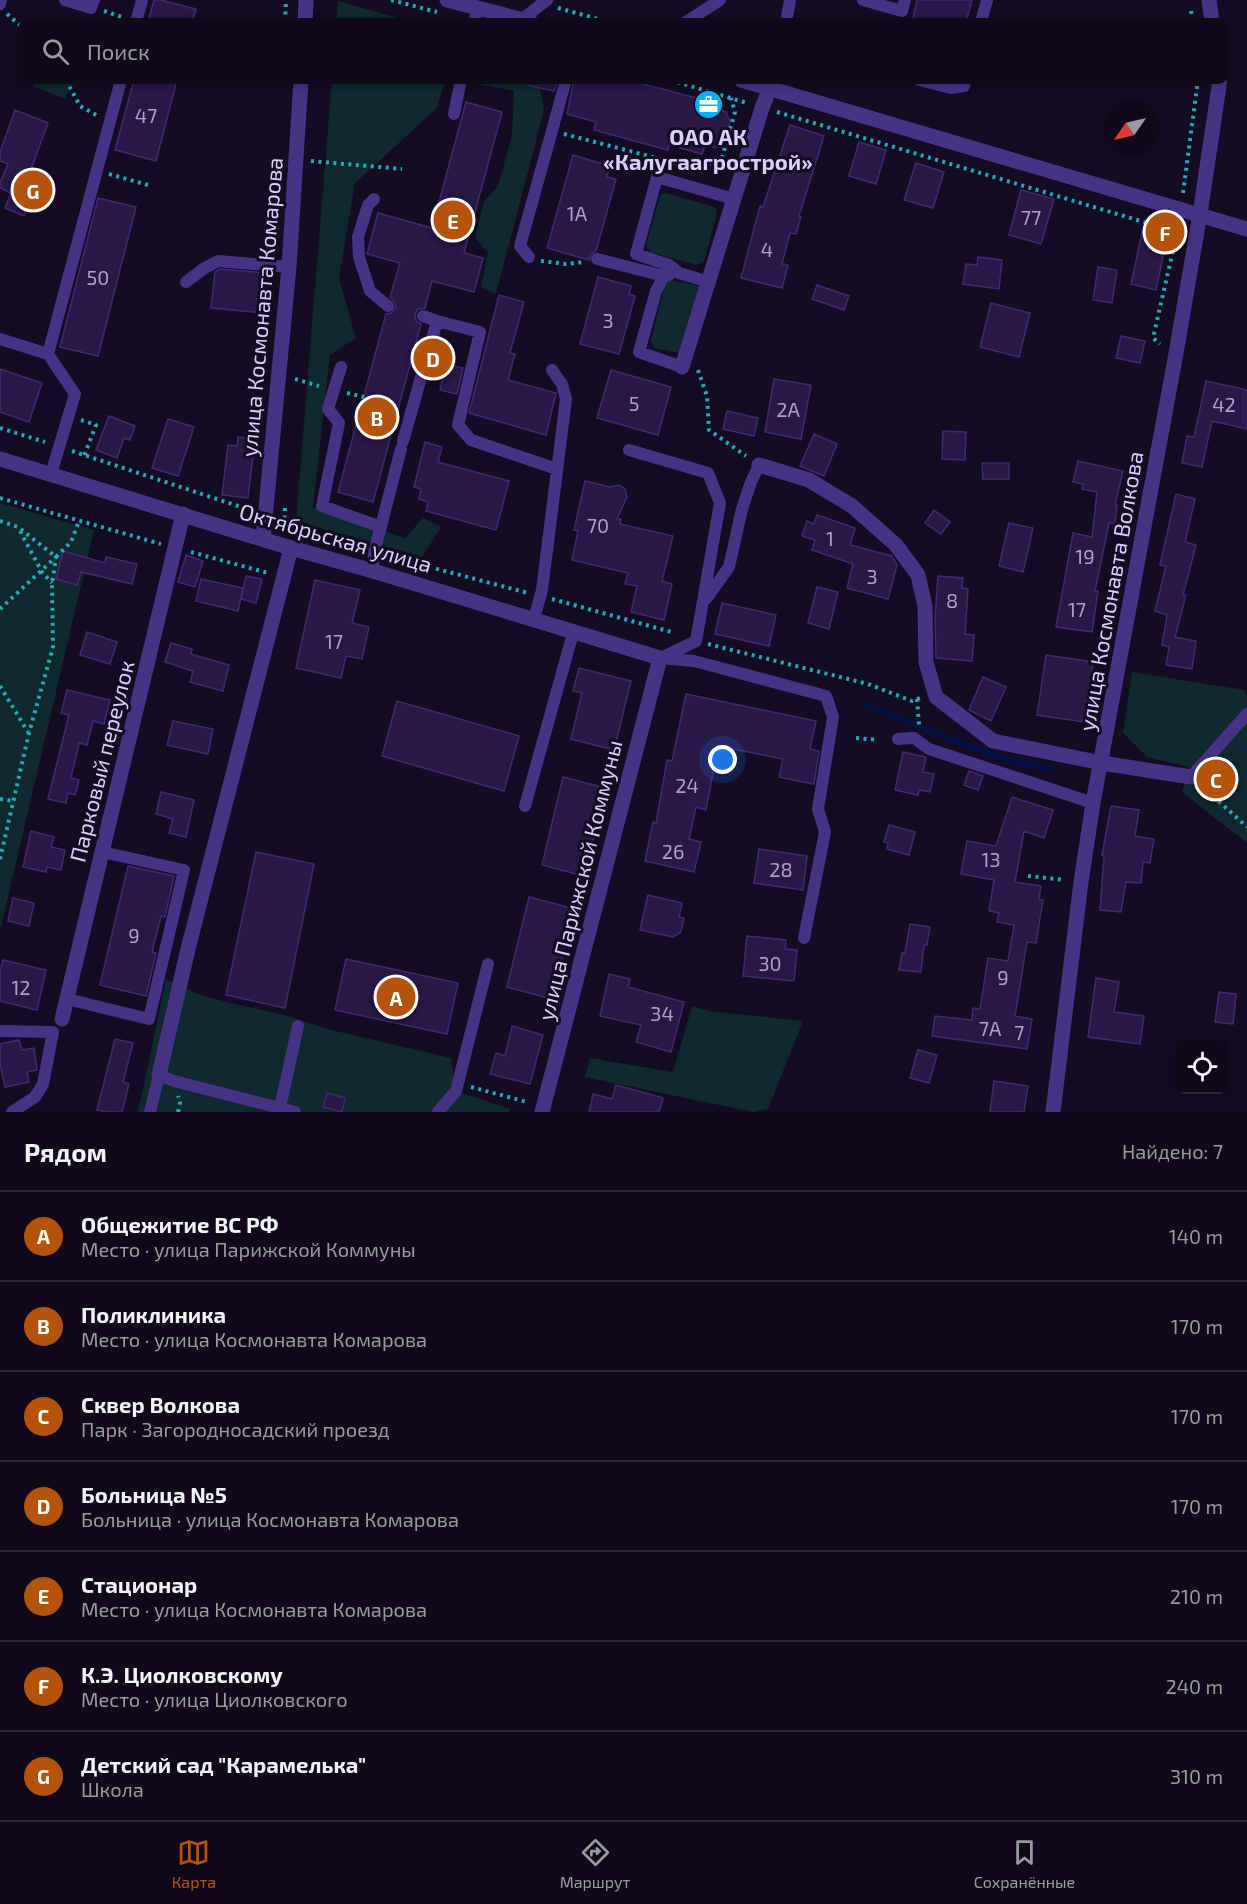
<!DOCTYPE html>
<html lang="ru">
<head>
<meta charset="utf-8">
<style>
	:root { --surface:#0f091a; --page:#1d1727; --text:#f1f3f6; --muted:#9b9aa2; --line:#2f2a39; --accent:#b45309 }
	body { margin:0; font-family:"Exo 2",sans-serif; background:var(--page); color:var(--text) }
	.controls { position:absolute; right:18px; bottom:18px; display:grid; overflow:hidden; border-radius:12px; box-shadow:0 3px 9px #0003 }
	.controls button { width:54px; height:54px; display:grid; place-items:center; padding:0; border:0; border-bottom:2px solid var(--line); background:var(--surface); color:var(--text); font:30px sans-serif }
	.compass { position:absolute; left:1103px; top:102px; width:54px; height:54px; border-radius:50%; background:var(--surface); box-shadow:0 3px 9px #0003; rotate:236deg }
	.you { position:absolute; left:723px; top:760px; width:21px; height:21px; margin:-15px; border:4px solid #fff; border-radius:50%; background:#1a73e8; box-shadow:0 0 0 9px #1a73e833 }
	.badge { display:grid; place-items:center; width:39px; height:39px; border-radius:50%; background:var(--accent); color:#fff; font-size:20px; font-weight:700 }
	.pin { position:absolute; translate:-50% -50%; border:3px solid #fff; box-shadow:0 2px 6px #0006 }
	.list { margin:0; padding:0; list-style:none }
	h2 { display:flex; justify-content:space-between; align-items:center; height:78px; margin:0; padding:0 24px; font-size:26px }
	h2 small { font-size:20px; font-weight:400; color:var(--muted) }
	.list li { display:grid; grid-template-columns:39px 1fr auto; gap:18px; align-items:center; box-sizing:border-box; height:90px; padding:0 24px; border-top:2px solid var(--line) }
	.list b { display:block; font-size:22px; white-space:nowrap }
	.list p { margin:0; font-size:20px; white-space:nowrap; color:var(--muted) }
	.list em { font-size:20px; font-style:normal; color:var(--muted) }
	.icon { flex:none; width:33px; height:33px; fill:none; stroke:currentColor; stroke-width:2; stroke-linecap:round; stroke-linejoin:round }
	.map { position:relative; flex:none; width:1247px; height:1112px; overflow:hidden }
	.search { position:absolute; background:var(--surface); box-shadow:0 3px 9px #0003; left:18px; right:18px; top:18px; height:66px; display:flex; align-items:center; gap:15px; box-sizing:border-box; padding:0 21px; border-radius:12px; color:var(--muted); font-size:22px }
	.sheet { height:708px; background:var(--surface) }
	nav { display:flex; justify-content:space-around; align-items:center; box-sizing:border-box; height:84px; border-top:2px solid var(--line); background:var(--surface); font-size:16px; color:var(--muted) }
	nav a { display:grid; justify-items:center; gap:3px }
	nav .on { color:var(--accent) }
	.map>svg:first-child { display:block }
</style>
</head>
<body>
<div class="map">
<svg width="1247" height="1112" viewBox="0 0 1247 1112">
	<rect width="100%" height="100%" fill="#140c23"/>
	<path fill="#0f292e" d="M338 1 412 22H336Z
		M36 80H74L65 99 33 86Z
		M332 80H446L436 109 355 183 339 278 356 338 330 355 313 507 405 538 423 518 441 527 422 557 296 521Z
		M475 80H538L544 110 496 294 481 287 488 253 475 238 484 201 498 186 512 135 514 91 474 83Z
		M665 193 715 207 717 213 704 261 697 265 650 252 646 245 660 195Z
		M670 280 699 286 684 350 678 353 654 348 651 340 665 283Z
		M0 503 94 530 0 931Z
		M1132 672 1244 690 1247 696V843L1182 792 1189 767 1147 757 1123 733Z
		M166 979 198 994 226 1002 284 1015 331 1030 451 1058 456 1091 510 1109 509 1112H138Z
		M692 1006 709 1011 803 1021 768 1109 753 1112 585 1077 590 1058 673 1072Z"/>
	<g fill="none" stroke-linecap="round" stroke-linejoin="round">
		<path stroke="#051043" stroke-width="6" d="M865 705 991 755 1048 769"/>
	</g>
	<path fill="#291746" stroke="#442774" stroke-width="1.5" d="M154 0H161L196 9 192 22H148Z
		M917 0H972L966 22H912Z
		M134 80H177L156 161 115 150Z
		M530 80H558L554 91 530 86Z
		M574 80H628L700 99 699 102 726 112 730 121 728 133 723 143 717 148 705 145 702 154 669 145 668 150 594 130 596 122 567 114Z
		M466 102 502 112 464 253 483 258 474 292 432 281 425 308 418 309 415 314 416 321 421 324 373 502 338 492 386 314 391 313 396 307 395 303 390 297 400 263 367 254 378 213 432 228Z
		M15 110 48 123 27 180 37 184 24 216 5 208 11 193 0 188V183L8 164 0 161V152Z
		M790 125 824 136 799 216 801 217 796 234 790 233 782 264 788 265 782 288 741 278 760 206 763 207Z
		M859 142 886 150 876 184 849 176Z
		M573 155 610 166 607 177 616 179 596 251 591 254 589 260 547 248Z
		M916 163 944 172 933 208 904 200Z
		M1021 190 1054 199 1041 244 1009 235Z
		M98 198 136 207 98 356 60 347Z
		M1143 228 1168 233 1156 290 1131 284Z
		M978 257 1002 260 999 289 963 284 966 264 977 265Z
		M1098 267 1117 270 1112 303 1093 300Z
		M220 269 267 273 263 313 211 308 215 272Z
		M598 277 631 286 629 294 635 296 619 354 580 344Z
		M817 285 849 296 844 310 812 299Z
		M499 295 524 302 510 353 515 354 508 380 556 393 546 435 469 413Z
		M991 303 1030 313 1019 357 980 347Z
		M1121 336 1145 341 1140 363 1116 358Z
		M446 364 463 368 457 394 440 390Z
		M0 369 42 383 29 422 0 412Z
		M611 370 671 387 658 435 597 418Z
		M774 379 811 385 801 439 765 432Z
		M1206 381 1247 390V429L1212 421 1202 467 1182 463 1187 436 1194 437Z
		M727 411 758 418 754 436 723 429Z
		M109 416 135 426 130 440 124 438 117 458 96 450Z
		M168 419 194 427 178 476 152 468Z
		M943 431 966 432 965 460 942 459Z
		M814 434 837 444 824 476 800 466Z
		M238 437 255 439 248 498 222 495 228 445 237 446Z
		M425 442 442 447 438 462 509 481 496 530 426 511 428 502 419 499 421 489 414 487Z
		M1078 461 1123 471 1115 505H1117L1115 523H1109L1095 591H1098L1092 632 1056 627 1073 533 1092 537 1097 492 1082 489 1083 484 1073 482Z
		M982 463H1009V479H983Z
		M585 481 610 487 619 485 625 489 627 497 617 519H621L620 524 673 536 662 581 672 584 664 620 631 612 637 586 625 584 628 573 572 560 578 531 574 530Z
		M1176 494 1195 499 1185 542 1196 545 1183 595H1186L1175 637 1196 641 1192 669 1166 665 1169 647 1162 645 1167 615 1155 611 1166 566 1160 565Z
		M934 510 950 522 941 534 925 523Z
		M817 515 855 528 850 545 892 556 897 565 888 599 847 588 853 564 812 550 815 540 802 536 807 521 814 524Z
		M1009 523 1033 528 1023 572 999 566Z
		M63 551 105 563 106 557 137 564 132 584 81 572 77 585 56 579Z
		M186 555 203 561 195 587 178 582Z
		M246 576 262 579 256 603 241 599Z
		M938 576 963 578 962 588 968 589 965 634 974 635 972 661 936 658 935 618Z
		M201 579 243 588 238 611 196 601Z
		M315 580 360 590 352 623 369 627 362 659 346 656 341 678 296 668Z
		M817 587 838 592 829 629 808 623Z
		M722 603 776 615 769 646 715 634Z
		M87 632 117 642 110 664 80 655Z
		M171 643 192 649 191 654 229 665 223 691 190 682 193 671 165 662Z
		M1046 655 1093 662 1084 722 1037 715Z
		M579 668 631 681 614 750 571 739 582 693 573 691Z
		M983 677 1006 687 991 721 969 710Z
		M67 690 110 700 104 724 93 721 87 745 79 743 71 778 79 780 75 795 68 793 66 803 48 799 69 715 61 713Z
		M686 694 816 721 810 749 819 751 814 784 779 777 783 759 718 746 706 810 696 807 689 839 701 842 694 872 645 861 653 822 656 823 667 760 672 761Z
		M397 701 519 736 504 791 382 756Z
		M173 721 213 729 208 754 167 745Z
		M903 752 926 757 923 772 934 774 930 792 919 790 918 795 895 790Z
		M969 771 983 776 978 790 964 785Z
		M563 777 606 788 584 876 542 865Z
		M161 792 194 800 186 837 169 833 173 819 156 814Z
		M1012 797 1053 810 1044 838 1024 831 1015 882 1041 886 1039 899 1043 900 1036 943 1027 942 1015 1016 1032 1019 1027 1049 932 1036 935 1016 972 1020 973 1008 980 1009 988 958 1008 961 1014 925 997 922 999 913 989 911 994 880 961 874 967 841 996 846Z
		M1111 806 1139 810 1135 836 1154 839 1150 863 1143 862 1141 883 1126 882 1121 912 1100 910 1104 856 1102 855Z
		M889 825 915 832 909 855 887 849 888 843 884 842Z
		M31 831 54 837 51 847 65 850 61 870 47 867 46 872 23 867Z
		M759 849 807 856 803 890 754 883Z
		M256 852 314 864 285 1008 226 995Z
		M128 866 174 876 165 917 161 916 152 952 156 953 146 996 100 985Z
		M648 895 682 903 679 917 684 918 681 932 673 937 640 930Z
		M529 897 575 909 552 999 507 987Z
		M13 898 34 903 29 926 8 921Z
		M910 924 930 927 927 945H924L921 972 899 970 902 953H905Z
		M747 936 786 940 785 949 797 950 794 981 743 976Z
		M346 959 458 983 447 1034 335 1010Z
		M3 960 46 970 37 1010 0 1001V972Z
		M609 974 630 979 628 987 684 1002 671 1052 636 1042 641 1025 600 1016Z
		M1096 978 1119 982 1114 1012 1144 1016 1140 1044 1088 1037Z
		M1219 992 1236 994 1233 1024 1215 1022Z
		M512 1026 543 1035 530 1084 490 1074 496 1053 505 1056Z
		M115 1039 133 1043 123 1082 129 1084 122 1112H106L97 1110Z
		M19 1040 22 1050 34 1048 37 1070 27 1072 29 1082 5 1087 0 1064V1044Z
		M918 1050 937 1055 929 1083 910 1078Z
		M994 1081 1028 1086 1024 1112H990Z
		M616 1085 663 1098 659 1112H589L593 1094 612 1099Z
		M327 1093 345 1098 342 1112 323 1107Z"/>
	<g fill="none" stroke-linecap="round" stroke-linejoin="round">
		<path stroke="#24aabd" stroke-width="4" stroke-dasharray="3 4.5" stroke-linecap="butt" d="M391 0 437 12
			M558 8 609 22
			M104 11 122 17
			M1191 11 1193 22
			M7 14 22 27
			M285 22 286 0
			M66 80 80 106 98 116
			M670 80 747 103
			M777 112 1174 231 1175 242 1153 338 1160 344
			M564 134 699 169 722 158 735 112 731 98
			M311 161 402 169
			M109 174 148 185
			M1183 193 1198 80
			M541 261 566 264 584 262
			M698 370 707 396 709 430 746 456
			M295 379 319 386
			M347 393 364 397
			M81 420 96 425 84 456
			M0 428 45 442
			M72 451 250 510
			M0 498 161 544
			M285 508 284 527 287 528
			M0 521 18 527 56 557 71 542 79 521
			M20 531 42 572 52 583
			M191 552 268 573
			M407 561 528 593
			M552 599 675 633
			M0 609 56 557 52 584 53 647 29 733 0 859
			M708 644 868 684 912 701 920 698
			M0 686 28 732
			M917 699 919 725
			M856 738 878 740
			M1202 786 1247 827
			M0 799 13 801
			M1028 876 1065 880
			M471 1087 527 1102
			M178 1112 180 1103 178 1096"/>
		<path stroke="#463386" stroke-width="12" d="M65 0 91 8 94 0
			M863 0 902 11 905 0
			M0 4 1 0
			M521 20 547 0
			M136 22 142 0
			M474 22 478 8
			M686 22 720 0
			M786 22 790 0
			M981 22 987 0
			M919 80 951 88 964 86 966 80
			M454 114 461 80
			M374 199 368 205 358 237 359 257 370 291 388 306
			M529 257 520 246 566 80
			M597 259 664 276 669 275
			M664 276 656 291 639 352 682 367
			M186 282 203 269 218 261 289 267
			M709 282 679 273 669 265 636 254 657 177 734 199
			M437 321 480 332 458 425 471 440 557 469
			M0 339 48 354
			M341 367 328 409 339 423 322 506 381 527
			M403 441 437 321 423 316
			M629 450 708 473 720 503 696 641 661 658
			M51 474 75 394 48 354 121 80
			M373 571 374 553 401 449
			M706 599 729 567 742 509 751 482 759 465
			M534 619 542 590 566 399 562 384 552 370
			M660 658 694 661 826 696 833 717 818 809 825 832 804 938
			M898 739 914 738 929 749 1093 803
			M1191 777 1247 714
			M525 806 573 633
			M67 999 149 1019 184 870 102 852
			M0 1031 53 1032 43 1084 35 1097 12 1112
			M280 1108 295 1112
			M150 1112 159 1075 174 1081 280 1108 298 1026
			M438 1112 456 1091 488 964"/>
		<path stroke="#463386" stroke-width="15" d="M447 0 531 22
			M1209 0 1212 22
			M305 22 306 0
			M741 80 1247 229
			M682 367 762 108 770 88
			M0 459 291 548 373 571 660 658 542 1112
			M759 465 809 480 852 506 896 545 918 575 925 606 926 662 936 697 993 741 1102 763 1191 777
			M263 539 289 267 301 80
			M62 1019 183 514
			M159 1075 188 949 291 548
			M1053 1112 1081 882 1093 803 1175 359 1200 214 1219 86V80"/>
	</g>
	<defs>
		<symbol id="office-disc" viewBox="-11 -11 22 22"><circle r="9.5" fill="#00b2f9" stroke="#140c23"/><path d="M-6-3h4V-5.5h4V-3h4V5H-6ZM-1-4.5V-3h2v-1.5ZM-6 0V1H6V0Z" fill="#fff"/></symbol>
	</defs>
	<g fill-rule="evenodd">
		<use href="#office-disc" x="692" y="88" width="33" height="33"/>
	</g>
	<g text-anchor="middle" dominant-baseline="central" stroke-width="6" stroke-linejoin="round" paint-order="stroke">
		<g font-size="20" fill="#b0a0d1">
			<text x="146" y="115">47</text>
			<text x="577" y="213">1А</text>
			<text x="1031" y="217">77</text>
			<text x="767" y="249">4</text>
			<text x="98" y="277">50</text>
			<text x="608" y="320">3</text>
			<text x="634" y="403">5</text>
			<text x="1224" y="404">42</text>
			<text x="788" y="409">2А</text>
			<text x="598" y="525">70</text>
			<text x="830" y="538">1</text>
			<text x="1085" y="556">19</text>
			<text x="872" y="576">3</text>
			<text x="952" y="600">8</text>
			<text x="1077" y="609">17</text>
			<text x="334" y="641">17</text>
			<text x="687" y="785">24</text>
			<text x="673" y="851">26</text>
			<text x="991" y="859">13</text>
			<text x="781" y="869">28</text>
			<text x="134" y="935">9</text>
			<text x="770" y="963">30</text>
			<text x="1003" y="977">9</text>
			<text x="21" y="987">12</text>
			<text x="662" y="1013">34</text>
			<text x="990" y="1028">7А</text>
			<text x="1019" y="1032">7</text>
		</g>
		<g font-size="22" font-weight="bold" fill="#ddceff" stroke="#140c23">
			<text x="708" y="136">ОАО АК<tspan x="708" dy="25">«Калугаагрострой»</tspan></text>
		</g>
		<g font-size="22" fill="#ddceff" stroke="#140c23">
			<text transform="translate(261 307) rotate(-85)">улица Космонавта Комарова</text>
			<text transform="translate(336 537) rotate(16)">Октябрьская улица</text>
			<text transform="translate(1110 591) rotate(-80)">улица Космонавта Волкова</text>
			<text transform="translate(101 761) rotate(-76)">Парковый переулок</text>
			<text transform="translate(579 880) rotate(-76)">улица Парижской Коммуны</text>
		</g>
	</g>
</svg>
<div class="controls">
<button><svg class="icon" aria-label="locate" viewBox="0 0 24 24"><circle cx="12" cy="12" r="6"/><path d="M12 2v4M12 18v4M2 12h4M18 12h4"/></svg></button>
</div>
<svg class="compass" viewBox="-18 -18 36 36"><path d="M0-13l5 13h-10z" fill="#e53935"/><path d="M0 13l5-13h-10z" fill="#9b9aa2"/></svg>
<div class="you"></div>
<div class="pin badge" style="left:396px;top:997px">A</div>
<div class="pin badge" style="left:377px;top:417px">B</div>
<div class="pin badge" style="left:1216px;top:779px">C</div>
<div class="pin badge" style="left:433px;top:358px">D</div>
<div class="pin badge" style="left:453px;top:220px">E</div>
<div class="pin badge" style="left:1165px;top:232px">F</div>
<div class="pin badge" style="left:33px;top:190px">G</div>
<div class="search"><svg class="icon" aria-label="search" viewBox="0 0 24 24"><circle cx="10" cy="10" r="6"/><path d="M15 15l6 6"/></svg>Поиск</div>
</div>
<section class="sheet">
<h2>Рядом<small>Найдено: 7</small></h2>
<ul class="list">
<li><span class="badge">A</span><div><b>Общежитие ВС РФ</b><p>Место · улица Парижской Коммуны</p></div><em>140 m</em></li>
<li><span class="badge">B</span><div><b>Поликлиника</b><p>Место · улица Космонавта Комарова</p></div><em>170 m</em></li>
<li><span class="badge">C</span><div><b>Сквер Волкова</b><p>Парк · Загородносадский проезд</p></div><em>170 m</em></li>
<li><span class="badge">D</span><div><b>Больница №5</b><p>Больница · улица Космонавта Комарова</p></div><em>170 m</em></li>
<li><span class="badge">E</span><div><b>Стационар</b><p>Место · улица Космонавта Комарова</p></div><em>210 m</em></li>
<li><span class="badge">F</span><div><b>К.Э. Циолковскому</b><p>Место · улица Циолковского</p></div><em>240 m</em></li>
<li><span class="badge">G</span><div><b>Детский сад &quot;Карамелька&quot;</b><p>Школа</p></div><em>310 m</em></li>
</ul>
</section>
<nav>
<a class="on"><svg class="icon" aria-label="map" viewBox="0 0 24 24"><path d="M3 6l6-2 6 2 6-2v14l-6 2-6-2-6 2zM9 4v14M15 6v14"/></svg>Карта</a>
<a><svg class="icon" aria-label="directions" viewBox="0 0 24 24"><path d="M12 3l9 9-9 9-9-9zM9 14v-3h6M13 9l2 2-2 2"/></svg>Маршрут</a>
<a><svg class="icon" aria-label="saved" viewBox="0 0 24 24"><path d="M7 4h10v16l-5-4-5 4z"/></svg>Сохранённые</a>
</nav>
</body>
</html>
